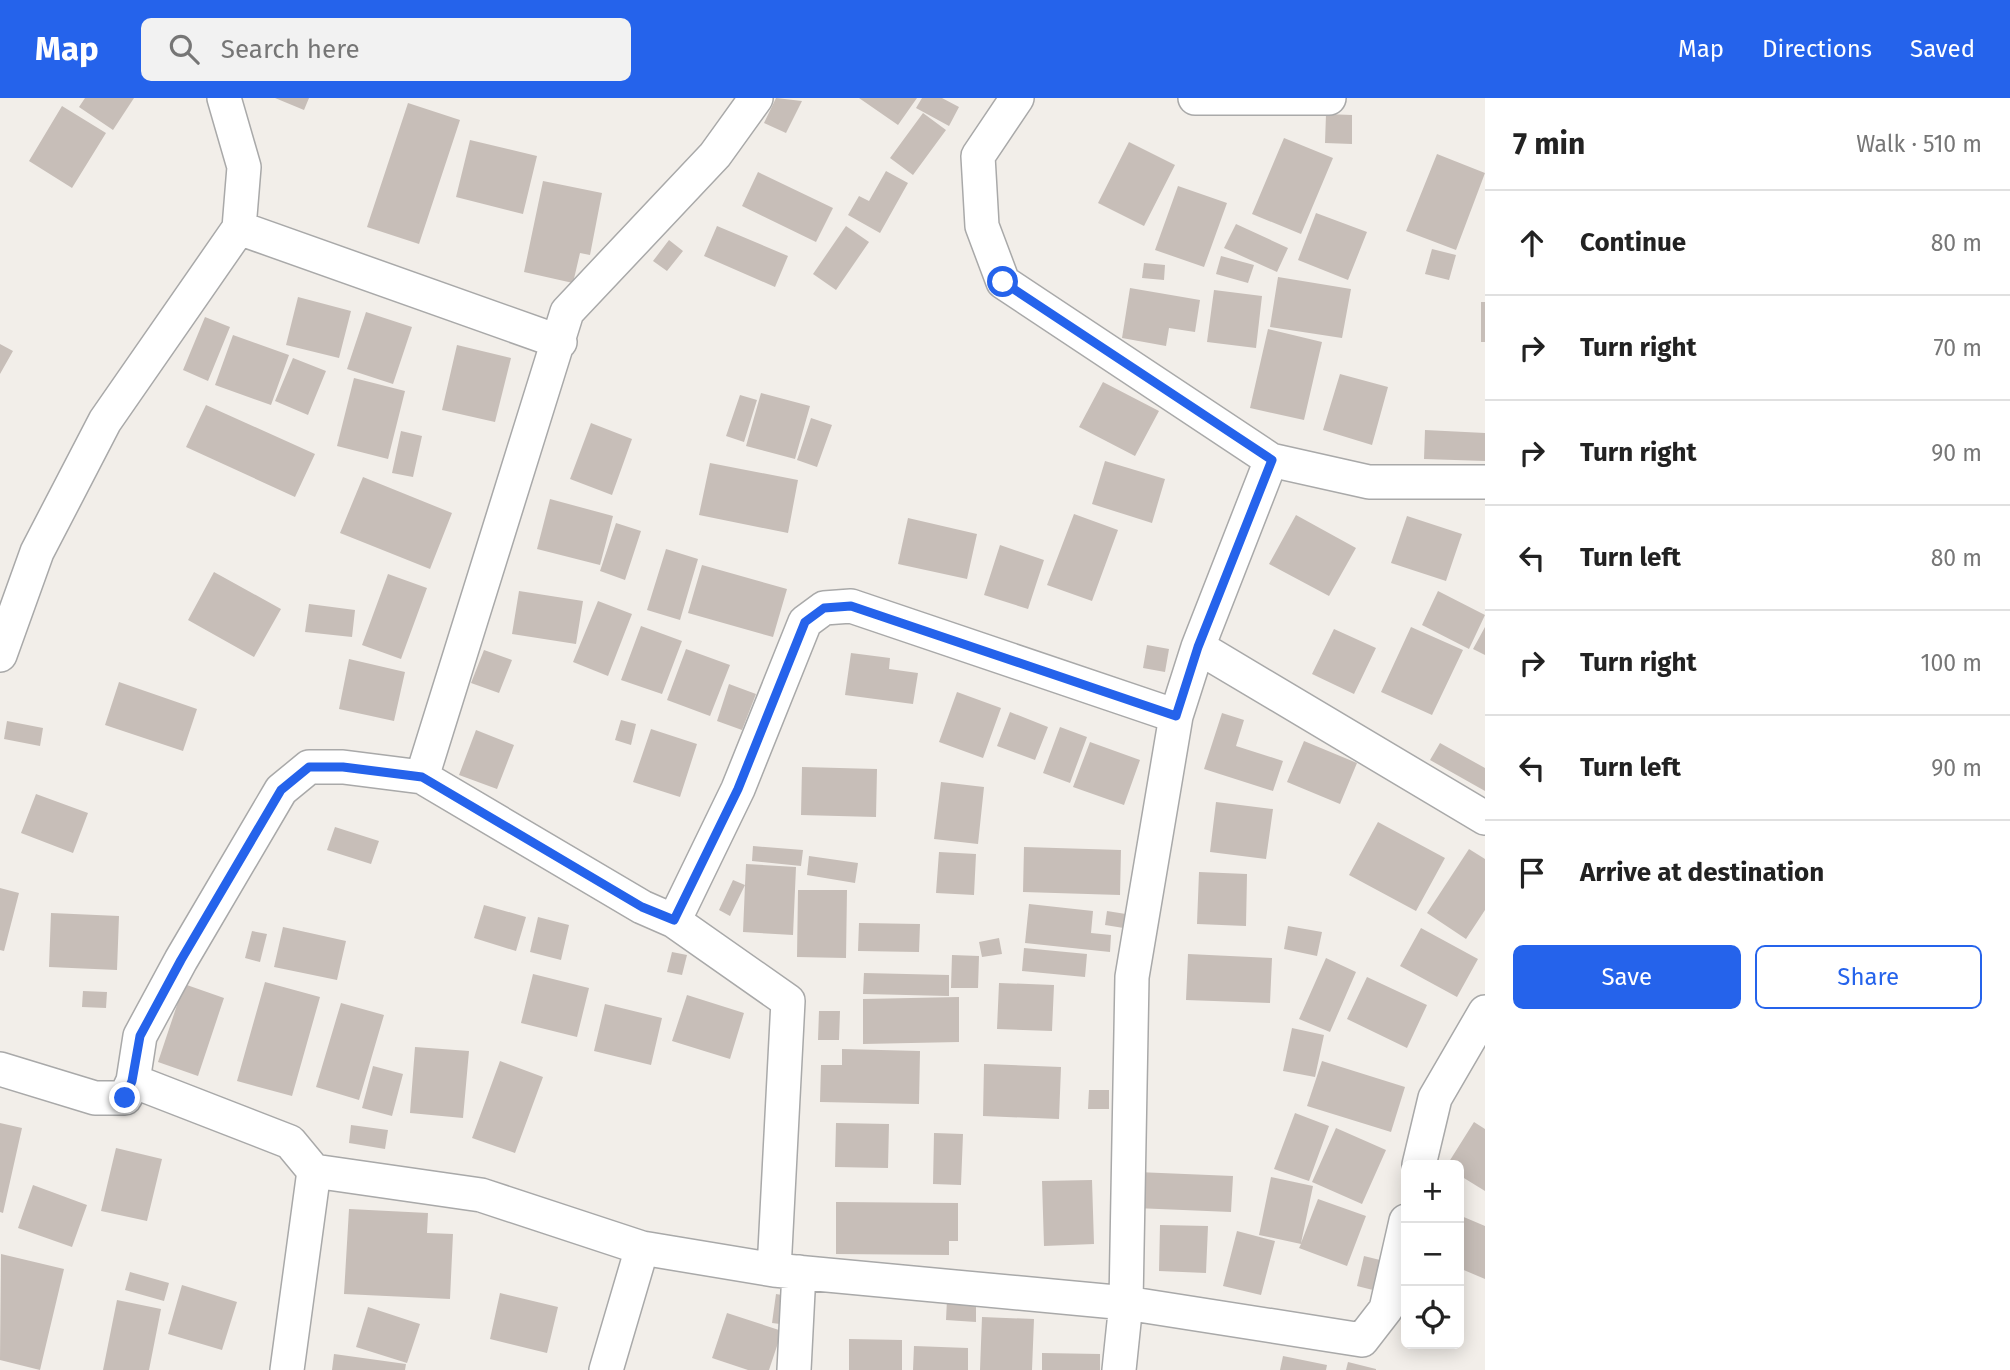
<!DOCTYPE html>
<html lang="en">
<head>
<meta charset="utf-8">
<style>
	:root { --surface:#fff; --page:#f2f2f2; --text:#222; --muted:#767676; --line:#e0e0e0; --accent:#2563eb }
	body { margin:0; font-family:"Fira Sans",sans-serif; background:var(--page); color:var(--text) }
	.controls { position:absolute; right:21px; bottom:21px; display:grid; overflow:hidden; border-radius:10px; box-shadow:0 4px 18px #0003 }
	.controls button { width:63px; height:63px; display:grid; place-items:center; padding:0; border:0; border-bottom:2px solid var(--line); background:var(--surface); color:var(--text); font:35px sans-serif }
	.stop { position:absolute; width:21px; height:21px; margin:-16px; border:5px solid #2563eb; border-radius:50%; background:#fff }
	.stop.end { background:#2563eb; border-color:#fff; box-shadow:0 2px 7px #0008 }
	.list { margin:0; padding:0; list-style:none }
	h2 { display:flex; justify-content:space-between; align-items:center; height:91px; margin:0; padding:0 28px; font-size:30px }
	h2 small { font-size:23px; font-weight:400; color:var(--muted) }
	.list li { display:grid; grid-template-columns:46px 1fr auto; gap:21px; align-items:center; box-sizing:border-box; height:105px; padding:0 28px; border-top:2px solid var(--line) }
	.list b { display:block; font-size:26px; white-space:nowrap }
	.list em { font-size:23px; font-style:normal; color:var(--muted) }
	.actions { display:flex; gap:14px; padding:21px 28px }
	.actions a { flex:1; padding:16px 0; border:2px solid var(--accent); border-radius:10px; text-align:center; font-size:24px; color:var(--accent) }
	.actions .main { background:var(--accent); color:#fff }
	.icon { flex:none; width:38px; height:38px; fill:none; stroke:currentColor; stroke-width:2; stroke-linecap:round; stroke-linejoin:round }
	.map { position:relative; flex:none; width:1485px; height:1272px; overflow:hidden }
	header { display:flex; align-items:center; gap:42px; box-sizing:border-box; height:98px; padding:0 35px; background:var(--accent); color:#fff }
	header strong { font-size:33px }
	nav { display:flex; gap:38px; margin-inline-start:auto; font-size:24px }
	.search { width:490px; height:63px; background:var(--page); display:flex; align-items:center; gap:18px; box-sizing:border-box; padding:0 24px; border-radius:10px; color:var(--muted); font-size:26px }
	main { display:flex }
	aside { flex:1; background:var(--surface) }
	.map>svg:first-child { display:block }
</style>
</head>
<body>
<header>
<strong>Map</strong>
<div class="search"><svg class="icon" aria-label="search" viewBox="0 0 24 24"><circle cx="10" cy="10" r="6"/><path d="M15 15l6 6"/></svg>Search here</div>
<nav><a>Map</a><a>Directions</a><a>Saved</a></nav>
</header>
<main>
<div class="map">
<svg width="1485" height="1272" viewBox="0 0 1485 1272">
	<rect width="100%" height="100%" fill="#f2eee9"/>
	<path fill="#c7beb8" d="M85 0H134L113 32 79 9Z
		M275 0H309L304 12Z
		M776 0 802 3 786 35 764 25Z
		M859 0H917L898 27Z
		M922 0H942L959 9 949 28 916 10Z
		M408 5 460 22 419 146 367 129Z
		M62 8 106 35 72 90 29 63Z
		M923 15 946 32 913 77 890 60Z
		M1326 16 1352 17V46L1325 45Z
		M1284 40 1333 60 1301 136 1252 116Z
		M470 42 537 58 523 116 456 99Z
		M1129 44 1175 67 1144 128 1098 105Z
		M1437 56 1485 75 1456 152 1406 133Z
		M886 73 908 85 880 135 848 117 859 98 869 103Z
		M758 74 833 110 816 144 742 108Z
		M543 83 602 95 590 157 580 155 573 185 524 174Z
		M1178 88 1227 105 1204 169 1155 152Z
		M1316 115 1367 134 1348 182 1298 162Z
		M1236 126 1288 150 1277 174 1224 150Z
		M717 128 788 158 775 189 704 158Z
		M846 128 869 144 836 192 813 176Z
		M669 142 683 153 667 173 653 163Z
		M1432 151 1456 157 1449 182 1425 176Z
		M1221 158 1254 167 1248 185 1216 176Z
		M1144 165 1165 167 1164 182 1142 180Z
		M1278 179 1351 191 1342 240 1270 229Z
		M1130 190 1200 202 1195 234 1169 230 1166 248 1122 240Z
		M1214 192 1262 198 1256 250 1207 244Z
		M298 199 351 213 339 260 286 247Z
		M1481 204H1485V244H1481Z
		M366 214 412 229 393 286 347 271Z
		M205 219 230 229 208 283 183 272Z
		M1268 231 1322 244 1304 322 1250 310Z
		M233 237 289 257 271 307 215 287Z
		M0 246 13 253 0 276Z
		M457 247 511 260 495 324 442 312Z
		M293 260 326 273 308 317 275 303Z
		M1340 276 1388 289 1372 347 1323 332Z
		M354 280 405 293 388 361 337 348Z
		M1103 284 1159 313 1135 358 1079 329Z
		M761 295 810 308 795 361 746 348Z
		M740 297 757 302 744 344 726 338Z
		M206 307 315 356 295 399 186 349Z
		M811 320 832 327 817 369 797 362Z
		M591 325 632 341 612 397 570 381Z
		M1425 332 1485 335V363L1424 361Z
		M401 333 422 338 413 379 392 375Z
		M1105 363 1165 381 1152 425 1092 406Z
		M710 365 798 382 788 435 699 417Z
		M363 379 452 415 430 471 340 435Z
		M550 401 613 418 600 467 537 451Z
		M1074 416 1118 432 1092 503 1047 487Z
		M1296 417 1356 450 1329 498 1269 466Z
		M1407 418 1462 436 1446 483 1391 465Z
		M908 420 977 436 967 481 898 466Z
		M616 425 641 433 625 482 600 473Z
		M1000 447 1044 462 1028 511 984 497Z
		M666 451 698 461 680 522 647 512Z
		M702 467 787 491 773 539 688 515Z
		M214 474 281 511 254 559 188 522Z
		M388 476 427 490 401 561 362 547Z
		M519 493 583 503 576 546 512 536Z
		M1438 493 1485 517 1469 551 1422 527Z
		M598 503 632 516 608 578 573 564Z
		M309 506 355 512 352 539 305 534Z
		M641 528 682 543 662 596 621 582Z
		M1411 529 1463 552 1432 617 1381 594Z
		M1485 529V557L1473 551Z
		M1334 531 1376 550 1354 596 1312 576Z
		M1147 547 1169 551 1165 574 1143 570Z
		M686 551 730 567 710 618 667 602Z
		M484 552 512 562 499 595 471 585Z
		M851 555 890 560 889 571 918 575 913 606 845 597Z
		M349 561 405 574 394 623 339 611Z
		M119 584 197 611 183 653 105 627Z
		M729 586 756 596 742 632 717 623Z
		M957 594 1001 610 983 660 939 644Z
		M1010 614 1048 629 1035 662 997 648Z
		M1222 615 1244 622 1236 648 1283 663 1273 693 1204 671Z
		M621 622 636 626 631 647 615 642Z
		M7 623 43 630 40 648 4 641Z
		M1060 629 1087 639 1070 685 1043 675Z
		M651 631 697 646 680 699 633 684Z
		M476 632 514 647 497 691 459 677Z
		M1304 643 1357 665 1340 706 1287 684Z
		M1090 644 1140 662 1124 707 1073 689Z
		M1440 645 1485 670V693L1430 662Z
		M802 669 877 671 876 719 801 717Z
		M941 684 984 689 978 746 934 741Z
		M36 696 88 715 73 755 21 735Z
		M1216 704 1273 711 1266 761 1210 754Z
		M1378 724 1445 760 1416 813 1349 777Z
		M335 729 379 743 371 766 327 752Z
		M753 748 803 752 801 768 752 763Z
		M1024 749 1121 752 1120 797 1023 794Z
		M1469 751 1485 761V812L1466 841 1427 815Z
		M939 754 976 756 974 797 936 795Z
		M809 758 858 765 855 785 807 777Z
		M746 766 796 769 793 837 743 834 745 787 730 818 719 812 733 782 745 787Z
		M1199 774 1247 776 1246 828 1197 826Z
		M0 790 19 795 4 853 0 852Z
		M798 792H847L846 860 797 859Z
		M1029 806 1093 813 1091 835 1111 837 1110 854 1025 845Z
		M484 807 526 819 516 853 474 840Z
		M1107 813 1132 817 1130 831 1105 827Z
		M51 815 119 818 117 872 49 869Z
		M538 819 569 827 561 862 530 854Z
		M859 825 920 826 919 854 858 853Z
		M1288 828 1322 834 1317 858 1284 851Z
		M283 829 346 843 337 882 274 869Z
		M1421 830 1478 861 1457 899 1400 868Z
		M252 833 267 836 260 864 245 860Z
		M999 840 1002 856 982 859 979 844Z
		M1024 850 1087 856 1085 879 1022 873Z
		M672 854 687 857 682 877 667 874Z
		M1188 856 1272 860 1270 905 1186 902Z
		M952 857 979 858 978 890H951Z
		M1326 860 1356 874 1330 934 1299 921Z
		M864 875 949 877V898L863 896Z
		M533 876 589 890 577 939 521 925Z
		M1367 879 1427 907 1407 950 1347 921Z
		M265 884 320 899 292 998 237 983Z
		M999 885 1054 887 1052 933 997 931Z
		M184 886 224 900 198 978 158 964Z
		M83 893 107 894 106 910 82 909Z
		M687 897 744 915 730 961 672 943Z
		M959 899V944L863 946V901Z
		M341 905 384 917 359 1002 316 989Z
		M605 906 662 920 651 967 594 953Z
		M819 913H840L839 942H818Z
		M1292 930 1324 937 1315 979 1283 973Z
		M415 949 469 953 463 1020 410 1015Z
		M842 951 920 953 919 1006 820 1004 821 967H842Z
		M500 963 543 979 515 1055 472 1040Z
		M1322 963 1405 989 1391 1034 1307 1008Z
		M984 966 1061 969 1059 1021 983 1018Z
		M373 968 403 976 392 1018 362 1010Z
		M1089 992H1109V1011H1088Z
		M1295 1015 1329 1028 1309 1083 1274 1071Z
		M1474 1024 1485 1031V1093L1459 1077V1067H1447Z
		M0 1025 22 1030 3 1115 0 1114Z
		M836 1025 889 1026 888 1070 835 1069Z
		M351 1027 388 1032 385 1051 349 1045Z
		M1336 1030 1386 1052 1362 1106 1312 1084Z
		M934 1035 963 1036 961 1087 933 1086Z
		M116 1050 162 1061 147 1123 101 1113Z
		M1137 1074 1233 1078 1231 1114 1135 1110Z
		M1271 1079 1313 1088 1301 1145 1318 1101 1366 1118 1347 1168 1299 1150 1301 1146 1259 1137Z
		M1092 1082 1094 1146 1044 1148 1042 1083Z
		M33 1087 87 1107 72 1149 18 1130Z
		M836 1104 958 1105V1143H949V1157L836 1156Z
		M349 1111 428 1115 427 1135 453 1136 450 1201 344 1196Z
		M1459 1117 1485 1128V1181L1459 1170Z
		M1160 1127 1208 1128 1206 1175 1159 1173Z
		M1237 1133 1275 1143 1261 1197 1223 1188Z
		M1 1156 64 1171 40 1272 0 1262Z
		M1364 1158 1388 1164 1381 1194 1357 1188Z
		M130 1174 169 1185 164 1203 125 1192Z
		M182 1187 237 1204 222 1252 168 1236Z
		M500 1195 558 1209 547 1255 490 1241Z
		M776 1196 793 1199 788 1227 772 1225Z
		M947 1201 976 1202V1224L946 1222Z
		M117 1202 161 1211 149 1272H103Z
		M368 1209 420 1226 407 1265 356 1249Z
		M727 1215 782 1233 769 1272H748L712 1260Z
		M982 1219 1034 1221 1032 1272H980Z
		M849 1241 902 1242V1272H849Z
		M914 1248 968 1250V1272H913Z
		M1042 1255 1100 1256V1272H1042Z
		M334 1256 406 1266 405 1272H332Z
		M1283 1258 1327 1267 1326 1272H1280Z
		M1348 1264 1376 1271V1272H1346Z"/>
	<g fill="none" stroke-linecap="round" stroke-linejoin="round">
		<defs>
			<path id="minor" d="M1017 0 978 58 982 128 1003 184 1271 362 1369 384H1485
				M1195 0H1329
				M239 130 560 244
				M1198 549 1485 720
				M0 557 37 454 105 323 239 130 244 69 224 0
				M422 679 567 214 715 57 756 0
				M674 823 738 691 805 524 824 510 851 508 1176 618
				M0 971 95 1000H125L133 983
				M1419 1067 1435 1000 1485 914
				M314 1073 481 1097 642 1150 774 1172 1126 1205 1362 1242 1386 1211 1406 1123
				M287 1272 314 1073 290 1044 133 983 140 938 181 862 281 692 309 669H343L422 679 642 809 674 823 788 903 774 1172
				M606 1272 642 1150
				M794 1272 799 1174
				M1119 1272 1126 1205 1132 879 1176 618 1198 549 1271 362"/>
		</defs>
		<use href="#minor" stroke="#a9a9a9" stroke-width="36"/>
		<use href="#minor" stroke="#fff" stroke-width="33"/>
	</g>
	<g fill="none" stroke-linecap="round" stroke-linejoin="round">
		<path stroke="#2563eb" stroke-width="9" d="M125 1000 132 983 140 938 181 862 281 692 309 669H343L422 679 642 809 674 822 738 691 805 524 824 510 851 508 1176 618 1198 549 1272 362 1003 184"/>
	</g>
</svg>
<div class="controls">
<button>+</button>
<button>−</button>
<button><svg class="icon" aria-label="locate" viewBox="0 0 24 24"><circle cx="12" cy="12" r="6"/><path d="M12 2v4M12 18v4M2 12h4M18 12h4"/></svg></button>
</div>
<div class="stop" style="left:1003px;top:184px"></div>
<div class="stop end" style="left:125px;top:1000px"></div>
</div>
<aside>
<h2>7 min<small>Walk · 510 m</small></h2>
<ul class="list">
<li><svg class="icon" aria-label="ahead" viewBox="0 0 24 24"><path d="M12 20V5M6 11l6-6 6 6"/></svg><div><b>Continue</b></div><em>80 m</em></li>
<li><svg class="icon" aria-label="right" viewBox="0 0 24 24"><path d="M7 20v-9h11M14 6l5 5-5 5"/></svg><div><b>Turn right</b></div><em>70 m</em></li>
<li><svg class="icon" aria-label="right" viewBox="0 0 24 24"><path d="M7 20v-9h11M14 6l5 5-5 5"/></svg><div><b>Turn right</b></div><em>90 m</em></li>
<li><svg class="icon" aria-label="left" viewBox="0 0 24 24"><path d="M17 20v-9H6M10 6l-5 5 5 5"/></svg><div><b>Turn left</b></div><em>80 m</em></li>
<li><svg class="icon" aria-label="right" viewBox="0 0 24 24"><path d="M7 20v-9h11M14 6l5 5-5 5"/></svg><div><b>Turn right</b></div><em>100 m</em></li>
<li><svg class="icon" aria-label="left" viewBox="0 0 24 24"><path d="M17 20v-9H6M10 6l-5 5 5 5"/></svg><div><b>Turn left</b></div><em>90 m</em></li>
<li><svg class="icon" aria-label="arrive" viewBox="0 0 24 24"><path d="M6 21V4h12l-3 4 3 4H6"/></svg><div><b>Arrive at destination</b></div></li>
</ul>
<div class="actions"><a class="main">Save</a><a>Share</a></div>
</aside>
</main>
</body>
</html>
